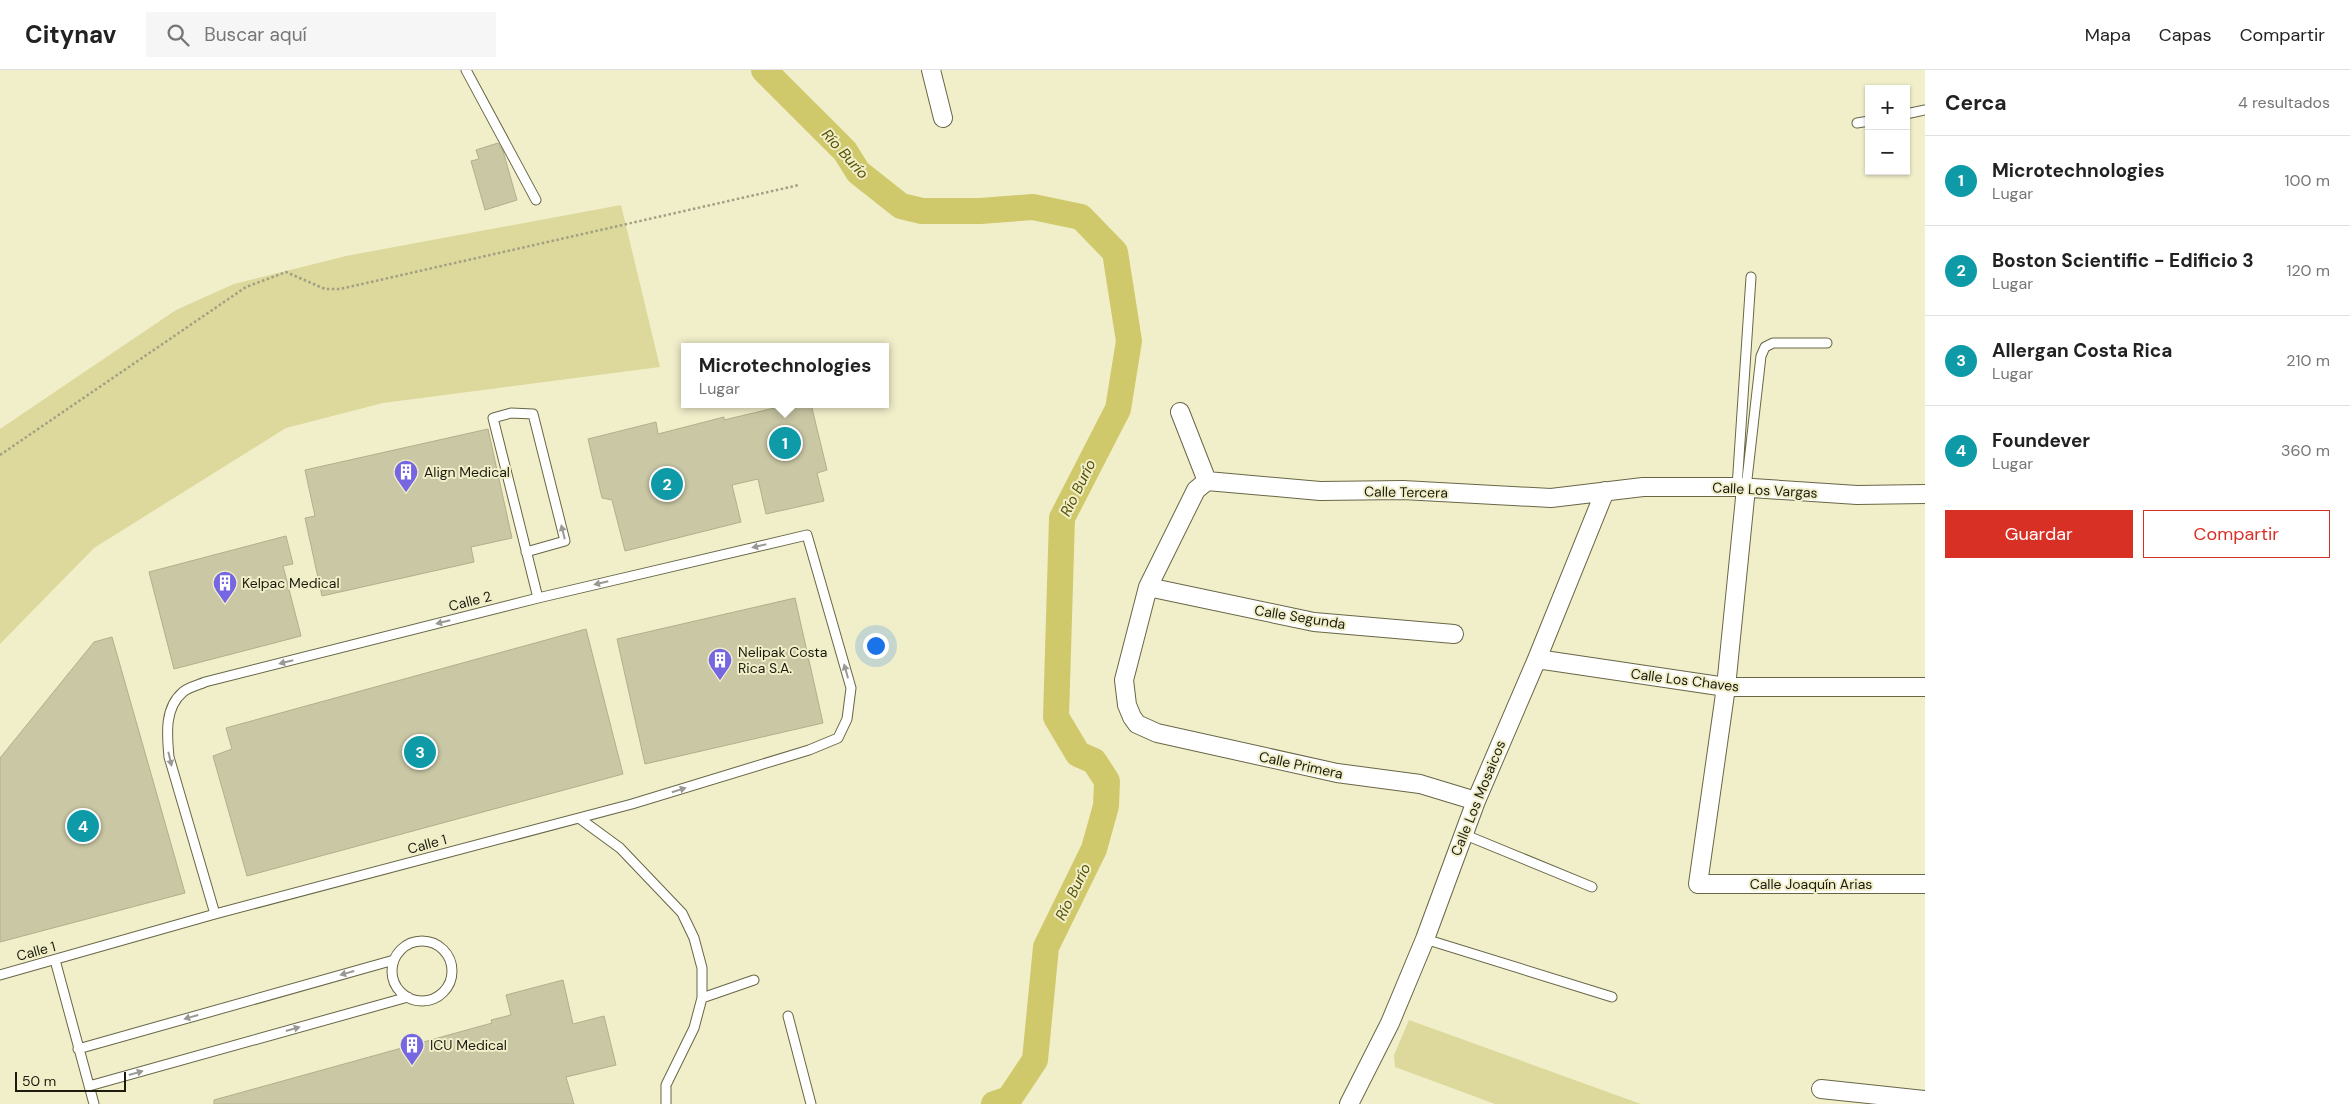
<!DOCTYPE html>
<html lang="es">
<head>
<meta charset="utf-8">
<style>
	:root { --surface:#fff; --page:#f6f6f6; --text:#222; --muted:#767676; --line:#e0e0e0; --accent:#d93025 }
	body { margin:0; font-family:"DM Sans",sans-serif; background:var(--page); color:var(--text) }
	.controls { position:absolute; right:15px; top:15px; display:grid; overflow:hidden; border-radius:0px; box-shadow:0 1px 4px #0004 }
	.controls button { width:45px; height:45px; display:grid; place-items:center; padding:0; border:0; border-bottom:1px solid var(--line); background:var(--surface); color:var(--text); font:25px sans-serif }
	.scale { position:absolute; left:15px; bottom:12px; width:111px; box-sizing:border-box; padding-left:5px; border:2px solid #1c1b0e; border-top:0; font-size:14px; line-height:18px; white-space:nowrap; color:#1c1b0e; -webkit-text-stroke:4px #f1efca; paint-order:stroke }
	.you { position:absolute; left:875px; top:575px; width:18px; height:18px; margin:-12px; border:4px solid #fff; border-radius:50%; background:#1a73e8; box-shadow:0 0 0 8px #1a73e833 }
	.badge { display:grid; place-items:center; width:32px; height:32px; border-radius:50%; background:var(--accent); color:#fff; font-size:16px; font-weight:700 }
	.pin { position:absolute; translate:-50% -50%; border:2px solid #fff; box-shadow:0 1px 5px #0006 }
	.popup { position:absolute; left:681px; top:273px; width:208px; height:65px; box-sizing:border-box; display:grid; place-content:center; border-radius:0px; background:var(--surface); filter:drop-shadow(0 1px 4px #0005); font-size:16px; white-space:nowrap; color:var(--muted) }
	.popup b { font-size:19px; color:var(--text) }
	.popup::after { content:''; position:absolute; left:50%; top:100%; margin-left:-10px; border:10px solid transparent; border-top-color:var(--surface) }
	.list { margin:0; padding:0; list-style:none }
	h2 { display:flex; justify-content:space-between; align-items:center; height:65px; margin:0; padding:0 20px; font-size:21px }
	h2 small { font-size:16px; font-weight:400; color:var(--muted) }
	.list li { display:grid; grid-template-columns:32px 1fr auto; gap:15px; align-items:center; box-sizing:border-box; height:90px; padding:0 20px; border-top:1px solid var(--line) }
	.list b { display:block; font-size:19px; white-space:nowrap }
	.list p { margin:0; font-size:16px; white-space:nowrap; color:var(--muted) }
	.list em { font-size:16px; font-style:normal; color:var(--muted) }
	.actions { display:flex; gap:10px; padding:15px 20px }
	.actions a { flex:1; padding:11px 0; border:1px solid var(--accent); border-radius:0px; text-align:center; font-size:18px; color:var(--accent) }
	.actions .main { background:var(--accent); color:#fff }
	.icon { flex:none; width:28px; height:28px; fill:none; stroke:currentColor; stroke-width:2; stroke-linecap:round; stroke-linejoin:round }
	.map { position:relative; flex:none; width:1925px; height:1034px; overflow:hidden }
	header { display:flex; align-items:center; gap:30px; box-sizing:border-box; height:70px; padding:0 25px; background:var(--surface); border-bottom:1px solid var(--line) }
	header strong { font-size:24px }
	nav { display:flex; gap:28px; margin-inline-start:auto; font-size:18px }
	.search { width:350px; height:45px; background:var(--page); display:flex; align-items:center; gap:12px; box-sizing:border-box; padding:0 18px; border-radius:0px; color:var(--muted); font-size:19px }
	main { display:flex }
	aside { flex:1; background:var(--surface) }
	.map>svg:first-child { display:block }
</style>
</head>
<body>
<header>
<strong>Citynav</strong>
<div class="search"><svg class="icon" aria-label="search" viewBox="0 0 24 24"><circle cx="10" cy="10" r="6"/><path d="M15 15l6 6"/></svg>Buscar aquí</div>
<nav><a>Mapa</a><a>Capas</a><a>Compartir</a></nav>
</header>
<main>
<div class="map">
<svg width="1925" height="1034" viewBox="0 0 1925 1034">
	<rect width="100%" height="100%" fill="#f1efca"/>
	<path fill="#ddd99c" d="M621 135 660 297 383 333 286 358 94 478 0 574V359L176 240 234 214 346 186Z
		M1409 950 1641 1034H1495L1395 997 1394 985Z"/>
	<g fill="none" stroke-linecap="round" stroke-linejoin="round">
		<path stroke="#cfc96b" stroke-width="26" d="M764 0 845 81 858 102 901 136 922 141H980L1033 137 1081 147 1115 182 1129 271 1118 339 1062 448 1056 647 1078 684 1094 691 1107 711 1106 736 1094 779 1046 877 1035 990 1009 1029 994 1034"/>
	</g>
	<path fill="#c9c7a4" stroke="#b1af8c" d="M498 73 503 81 517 130 485 140 471 91 479 89 476 80Z
		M791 334H811L827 400 817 403 824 431 766 444 758 409 732 415 741 452 625 481 612 430 602 428 588 369 656 352 658 364 724 347V350Z
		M488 359 512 468 471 477 474 492 322 526 305 448 315 446 305 400Z
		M286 466 293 494 283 496 301 566 174 599 149 502Z
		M795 528 823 653 645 694 617 569Z
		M586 559 623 704 247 806 213 686 232 679 226 658Z
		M112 567 185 823 0 872V688L94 572Z
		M563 910 573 954 604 946 616 995 566 1007 574 1034H214V1030L492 953 491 950 511 945 506 925Z"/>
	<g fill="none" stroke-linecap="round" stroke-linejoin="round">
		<defs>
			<path id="service" d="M466 0 536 130
				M1906 44 1925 40
				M1857 53 1869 51
				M1737 417 1751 207
				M1746 418 1761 286 1765 277 1773 273H1827
				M526 482 565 471 533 344 511 343 493 348 538 528
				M579 748 620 778 682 843 694 868 702 898V928L694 958 666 1015V1034
				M1463 764 1592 817
				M1425 869 1612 927
				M392 901a30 30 0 1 1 60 0a30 30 0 1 1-60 0Z
				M55 890 94 1034
				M0 905 215 844 632 734 809 680 838 668 847 649 851 618 807 465 538 528 205 612C199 615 188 617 183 622 164 638 167 665 169 687L215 844
				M702 928 754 910
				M788 946 811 1034
				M78 979 394 890
				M89 1016 408 927"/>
			<path id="minor" d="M931 0 943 48
				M1180 342 1207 411
				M1207 411 1320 421 1403 420 1551 428 1643 417H1737L1857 425 1925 424
				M1207 411 1196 420 1148 517 1124 610 1127 635 1132 647 1137 654 1157 663 1337 703 1420 714 1476 731
				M1746 418 1726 617 1698 814H1925
				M1148 517 1314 552 1454 564
				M1537 589 1726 617H1925
				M1821 1019 1925 1030
				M1349 1034 1390 953 1425 869 1476 731 1537 589 1605 421"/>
		</defs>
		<use href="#service" stroke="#686646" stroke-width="11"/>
		<use href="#minor" stroke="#686646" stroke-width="20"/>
		<path stroke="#a1a084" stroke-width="2.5" stroke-dasharray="2.5 2.5" stroke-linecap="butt" d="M0 385 246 217 286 202 325 219H340L799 115"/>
		<use href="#service" stroke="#fff" stroke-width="9"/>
		<use href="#minor" stroke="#fff" stroke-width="18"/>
	</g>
	<defs><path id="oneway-solid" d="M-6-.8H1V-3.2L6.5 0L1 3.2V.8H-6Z" transform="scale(1.25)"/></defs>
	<g fill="#999893">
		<use href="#oneway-solid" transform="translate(563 462) rotate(-104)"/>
		<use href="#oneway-solid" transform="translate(759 476) rotate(167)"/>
		<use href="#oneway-solid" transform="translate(601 513) rotate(167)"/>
		<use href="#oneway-solid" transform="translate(443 552) rotate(166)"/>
		<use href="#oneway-solid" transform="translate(286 592) rotate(166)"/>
		<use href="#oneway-solid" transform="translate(846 601) rotate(-106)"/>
		<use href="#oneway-solid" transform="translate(170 689) rotate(77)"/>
		<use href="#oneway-solid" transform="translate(679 720) rotate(-17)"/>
		<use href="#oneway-solid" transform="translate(347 903) rotate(164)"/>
		<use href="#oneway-solid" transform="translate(191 947) rotate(164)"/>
		<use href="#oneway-solid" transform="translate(293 959) rotate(-16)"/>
		<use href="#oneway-solid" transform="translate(136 1003) rotate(-16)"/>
	</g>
	<defs>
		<symbol id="building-pin" viewBox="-11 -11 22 30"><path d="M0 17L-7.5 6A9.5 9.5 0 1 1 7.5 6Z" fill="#7666e1" stroke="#f1efca"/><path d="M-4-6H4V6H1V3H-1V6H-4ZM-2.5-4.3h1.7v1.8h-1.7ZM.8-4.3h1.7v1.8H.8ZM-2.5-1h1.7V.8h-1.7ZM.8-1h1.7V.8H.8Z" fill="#fff"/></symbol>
	</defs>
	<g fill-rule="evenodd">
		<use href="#building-pin" x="392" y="388" width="28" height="38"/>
		<use href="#building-pin" x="211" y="499" width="28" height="38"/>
		<use href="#building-pin" x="706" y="576" width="28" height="38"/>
		<use href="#building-pin" x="398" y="961" width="28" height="38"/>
	</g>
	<g text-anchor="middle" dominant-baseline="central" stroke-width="4" stroke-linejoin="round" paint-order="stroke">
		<g font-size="14" fill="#1c1b0e" stroke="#f1efca" text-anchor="start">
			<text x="424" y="402">Align Medical</text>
			<text x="242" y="513">Kelpac Medical</text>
			<text x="738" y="582">Nelipak Costa<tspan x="738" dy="16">Rica S.A.</tspan></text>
			<text x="430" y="975">ICU Medical</text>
		</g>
		<g font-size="14" fill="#1c1b0e" stroke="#f1efca">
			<text transform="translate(1765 420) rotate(3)">Calle Los Vargas</text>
			<text transform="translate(1406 422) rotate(1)">Calle Tercera</text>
			<text transform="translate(470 531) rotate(-14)">Calle 2</text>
			<text transform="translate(1300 547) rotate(9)">Calle Segunda</text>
			<text transform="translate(1685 610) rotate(7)">Calle Los Chaves</text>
			<text transform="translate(1301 695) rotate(12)">Calle Primera</text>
			<text transform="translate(1478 728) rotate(-68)">Calle Los Mosaicos</text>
			<text transform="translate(427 774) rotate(-15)">Calle 1</text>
			<text x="1811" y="814">Calle Joaquín Arias</text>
			<text transform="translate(36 881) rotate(-15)">Calle 1</text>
		</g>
		<g font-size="15" font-style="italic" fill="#555003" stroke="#f1efca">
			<text transform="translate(845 84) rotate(48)">Río Burío</text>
			<text transform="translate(1078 418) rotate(-64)">Río Burío</text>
			<text transform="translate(1073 822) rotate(-64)">Río Burío</text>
		</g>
	</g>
</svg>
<div class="controls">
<button>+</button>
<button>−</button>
</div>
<div class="scale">50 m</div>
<div class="you"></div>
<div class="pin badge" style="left:785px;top:373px;background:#0f9aa8">1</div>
<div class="popup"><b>Microtechnologies</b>Lugar</div>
<div class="pin badge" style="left:667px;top:414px;background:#0f9aa8">2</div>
<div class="pin badge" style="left:420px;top:682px;background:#0f9aa8">3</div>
<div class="pin badge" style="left:83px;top:756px;background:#0f9aa8">4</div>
</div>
<aside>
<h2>Cerca<small>4 resultados</small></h2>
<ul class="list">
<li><span class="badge" style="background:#0f9aa8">1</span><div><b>Microtechnologies</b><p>Lugar</p></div><em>100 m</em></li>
<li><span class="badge" style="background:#0f9aa8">2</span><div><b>Boston Scientific - Edificio 3</b><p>Lugar</p></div><em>120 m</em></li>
<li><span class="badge" style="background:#0f9aa8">3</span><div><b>Allergan Costa Rica</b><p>Lugar</p></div><em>210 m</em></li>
<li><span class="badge" style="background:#0f9aa8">4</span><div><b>Foundever</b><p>Lugar</p></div><em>360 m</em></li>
</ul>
<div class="actions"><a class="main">Guardar</a><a>Compartir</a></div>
</aside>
</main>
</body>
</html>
